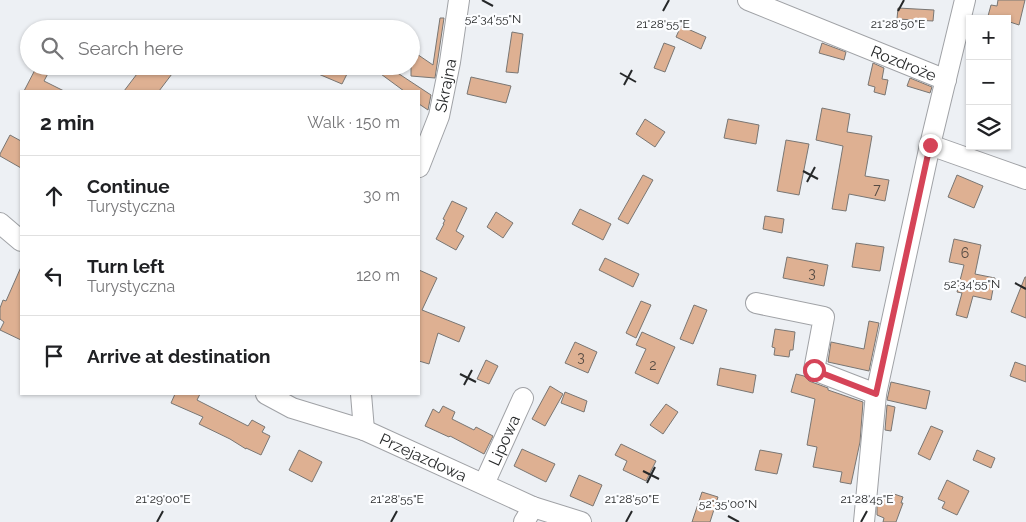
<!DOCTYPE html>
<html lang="en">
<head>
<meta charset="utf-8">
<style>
	:root { --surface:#fff; --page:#f6f6f6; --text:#202124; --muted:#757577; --line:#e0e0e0 }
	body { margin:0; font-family:Raleway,sans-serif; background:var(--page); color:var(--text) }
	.controls { position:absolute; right:15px; top:15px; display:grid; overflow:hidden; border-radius:0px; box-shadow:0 1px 4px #0004 }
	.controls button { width:45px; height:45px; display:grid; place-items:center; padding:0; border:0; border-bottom:1px solid var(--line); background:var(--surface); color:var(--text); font:25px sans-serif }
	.stop { position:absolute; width:15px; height:15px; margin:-11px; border:4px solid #d54458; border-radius:50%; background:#fff }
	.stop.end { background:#d54458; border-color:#fff; box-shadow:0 1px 5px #0008 }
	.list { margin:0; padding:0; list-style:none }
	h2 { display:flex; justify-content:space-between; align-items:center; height:65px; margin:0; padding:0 20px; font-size:21px }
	h2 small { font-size:16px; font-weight:400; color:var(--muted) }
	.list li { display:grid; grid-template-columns:32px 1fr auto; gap:15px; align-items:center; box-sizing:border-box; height:80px; padding:0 20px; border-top:1px solid var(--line) }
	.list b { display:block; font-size:19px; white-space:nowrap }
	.list p { margin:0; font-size:16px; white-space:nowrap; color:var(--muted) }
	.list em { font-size:16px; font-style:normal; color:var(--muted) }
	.icon { flex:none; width:28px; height:28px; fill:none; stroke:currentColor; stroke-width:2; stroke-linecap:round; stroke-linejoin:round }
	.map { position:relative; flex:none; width:1026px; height:522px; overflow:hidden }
	.search { position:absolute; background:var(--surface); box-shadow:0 1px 4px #0004; left:20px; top:20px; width:400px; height:55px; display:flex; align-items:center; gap:12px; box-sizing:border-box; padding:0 18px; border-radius:28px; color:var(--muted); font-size:19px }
	.panel { position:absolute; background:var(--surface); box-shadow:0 1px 4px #0004; left:20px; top:90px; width:400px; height:305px; border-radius:0px }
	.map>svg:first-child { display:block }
</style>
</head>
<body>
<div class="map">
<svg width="1026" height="522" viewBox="0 0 1026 522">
	<rect width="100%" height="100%" fill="#edf0f4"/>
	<path fill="#deb092" stroke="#797673" d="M998 0H1025L1019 25 1007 21V19H997L988 16 991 5 997 6Z
		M898 8 934 10 933 21 897 19Z
		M440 18H444L435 78 411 76V50L433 65Z
		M681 26 706 37 701 49 676 37Z
		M512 32 523 34 518 73 506 72Z
		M664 43 675 47 665 72 654 68Z
		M822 43 846 52 844 60 819 53Z
		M873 63 884 68 882 79 888 80 885 95 874 92 875 87 868 85Z
		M37 66H52L44 81 64 91H24Z
		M143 66H178L159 91H124Z
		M311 66H328L347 74 342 84 309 70Z
		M370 66H387L431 95 428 110 419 104V91H404Z
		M471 77 511 86 506 103 467 94Z
		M910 78 932 87 930 93 907 86Z
		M822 108 850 114 847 132 872 136 865 176 889 180 885 201 849 194 846 211 832 209 843 146 816 140Z
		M645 119 665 132 655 147 636 134Z
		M728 119 759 125 756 144 724 138Z
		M10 135 21 141V168L0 156V154Z
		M786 140 809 144 799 195 777 191Z
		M643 175 653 180 628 224 618 219Z
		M957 175 983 186 974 208 948 197Z
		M452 201 467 208 456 231 464 236 456 250 436 239 444 224H443L445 220 443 219Z
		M580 209 611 224 603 240 572 224Z
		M496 212 513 223 503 238 487 227Z
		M765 216 784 219 782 233 763 229Z
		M954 239 981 245 975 274 995 278 991 300 973 296 967 318 956 315 962 293 957 292 964 265 949 262Z
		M856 243 884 247 880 271 852 267Z
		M787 257 828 265 824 286 783 278Z
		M605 258 639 274 633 287 599 270Z
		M21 267V340L0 330 4 322 0 319V308L3 300 6 301Z
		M419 270 437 278 422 310 465 327 459 342 438 333 429 364 419 361Z
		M1025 277H1026V318L1011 312Z
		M641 301 651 305 636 338 626 333Z
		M694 305 707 310 693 344 680 339Z
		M869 321 879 323 869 371 828 362 831 342 864 349Z
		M775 329 795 332 793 350H790L789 357 774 355 775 348 772 347Z
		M642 332 675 347 658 384 635 373 646 349 636 345Z
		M575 342 597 352 588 373 565 363Z
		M486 360 498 366 489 384 477 379Z
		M1015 362 1026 366V382L1010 376Z
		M720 368 756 375 753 393 717 385Z
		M796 374 804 376 809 381 828 388V390L863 402 860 442 851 484 840 482 842 472 813 467 817 447 807 445 815 399 791 392Z
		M891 382 930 391 926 409 887 400Z
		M550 386 563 394 545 426 532 419Z
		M565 392 587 401 584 412 561 403Z
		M175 394H200L197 400 248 426 252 420 265 427 262 432 270 436 261 455 246 448V449L230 439 199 424 203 417 171 403Z
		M666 404 678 412 663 434 650 425Z
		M887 405 895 407 891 431 885 430Z
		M443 406 455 412 452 419 474 430 476 427 493 436 484 454 450 436 449 437 425 426 433 409 439 413Z
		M931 426 943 431 930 460 918 454Z
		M621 444 656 461 646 481 623 470 627 461 615 455Z
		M522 449 555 464 546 482 514 466Z
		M299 450 322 462 312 482 289 470Z
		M760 450 782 454 777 474 755 470Z
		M977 450 995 458 991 468 973 460Z
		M579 475 602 485 593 506 570 496Z
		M947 480 969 491 957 515 942 508 945 502 938 499Z
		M702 492 718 497 710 522H692Z
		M891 493 903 497 901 503H903L896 522H883L884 518 877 515V506L881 496 889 498Z"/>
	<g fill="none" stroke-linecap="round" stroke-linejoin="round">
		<defs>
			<g id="minor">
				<path id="s1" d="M748 0 946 80"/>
				<path d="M930 145 1026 179"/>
				<path id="s2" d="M419 167 439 116 450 62 459 0"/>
				<path d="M0 223 21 241"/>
				<path d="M756 303 824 317 814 370 876 394"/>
				<path id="s3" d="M266 394 292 408 364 430 533 507 581 522"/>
				<path d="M361 394 364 430"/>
				<path id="s4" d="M484 484 523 398"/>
				<path d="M524 522 533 507"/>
				<path d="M864 522 876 394 930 145 965 0"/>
			</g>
		</defs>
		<use href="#minor" stroke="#a0a2a6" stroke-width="22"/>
		<use href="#minor" stroke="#fff" stroke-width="20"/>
	</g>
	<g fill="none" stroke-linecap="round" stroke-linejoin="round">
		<path stroke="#d54458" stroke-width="6" d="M814 370 876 394 930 145"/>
	</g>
	<path fill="none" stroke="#262829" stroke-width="2" d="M482 0 493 6M663 11 669 0M898 11 904 0M620 73 636 82M624 85 632 70M803 171 818 179M807 182 815 167M1015 283 1026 289M460 374 476 382M464 385 472 370M643 471 659 479M647 483 655 467M728 516 739 522M157 522 163 511M391 522 397 511M626 522 632 511M861 522 867 511"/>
	<g text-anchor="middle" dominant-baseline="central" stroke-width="4.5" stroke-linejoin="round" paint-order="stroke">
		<g font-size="14" fill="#544a43">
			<text x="877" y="189">7</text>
			<text x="965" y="253">6</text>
			<text x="812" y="273">3</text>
			<text x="581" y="357">3</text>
			<text x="653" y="365">2</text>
		</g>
		<g font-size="16" fill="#262829" stroke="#fcfdff">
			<text stroke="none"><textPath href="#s1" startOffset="168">Rozdroże</textPath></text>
			<text stroke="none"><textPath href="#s2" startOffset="86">Skrajna</textPath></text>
			<text stroke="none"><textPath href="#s4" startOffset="48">Lipowa</textPath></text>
			<text stroke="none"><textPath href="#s3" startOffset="170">Przejazdowa</textPath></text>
		</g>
	</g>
	<g font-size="12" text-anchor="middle" fill="#262829" stroke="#fcfdff" stroke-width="4.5" stroke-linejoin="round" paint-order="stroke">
		<text x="493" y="23">52°34'55"N</text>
		<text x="663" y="28">21°28'55"E</text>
		<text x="898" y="28">21°28'50"E</text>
		<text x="972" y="288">52°34'55"N</text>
		<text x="163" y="503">21°29'00"E</text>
		<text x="397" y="503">21°28'55"E</text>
		<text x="632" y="503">21°28'50"E</text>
		<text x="867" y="503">21°28'45"E</text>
		<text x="728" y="508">52°35'00"N</text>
	</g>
</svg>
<div class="controls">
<button>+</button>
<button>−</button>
<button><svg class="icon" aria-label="layers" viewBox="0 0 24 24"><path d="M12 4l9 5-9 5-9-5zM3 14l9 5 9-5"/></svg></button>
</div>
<div class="stop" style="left:814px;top:370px"></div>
<div class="stop end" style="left:930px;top:145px"></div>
<div class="search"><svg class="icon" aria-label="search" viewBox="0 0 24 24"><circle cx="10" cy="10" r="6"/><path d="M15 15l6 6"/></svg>Search here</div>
<section class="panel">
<h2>2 min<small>Walk · 150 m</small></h2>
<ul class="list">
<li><svg class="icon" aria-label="ahead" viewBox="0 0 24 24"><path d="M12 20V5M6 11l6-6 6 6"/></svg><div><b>Continue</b><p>Turystyczna</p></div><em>30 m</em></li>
<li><svg class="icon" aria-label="left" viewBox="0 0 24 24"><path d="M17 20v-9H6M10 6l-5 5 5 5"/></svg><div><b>Turn left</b><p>Turystyczna</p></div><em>120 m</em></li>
<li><svg class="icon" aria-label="arrive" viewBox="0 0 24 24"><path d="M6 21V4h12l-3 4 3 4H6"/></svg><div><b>Arrive at destination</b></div></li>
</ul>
</section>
</div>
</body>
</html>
